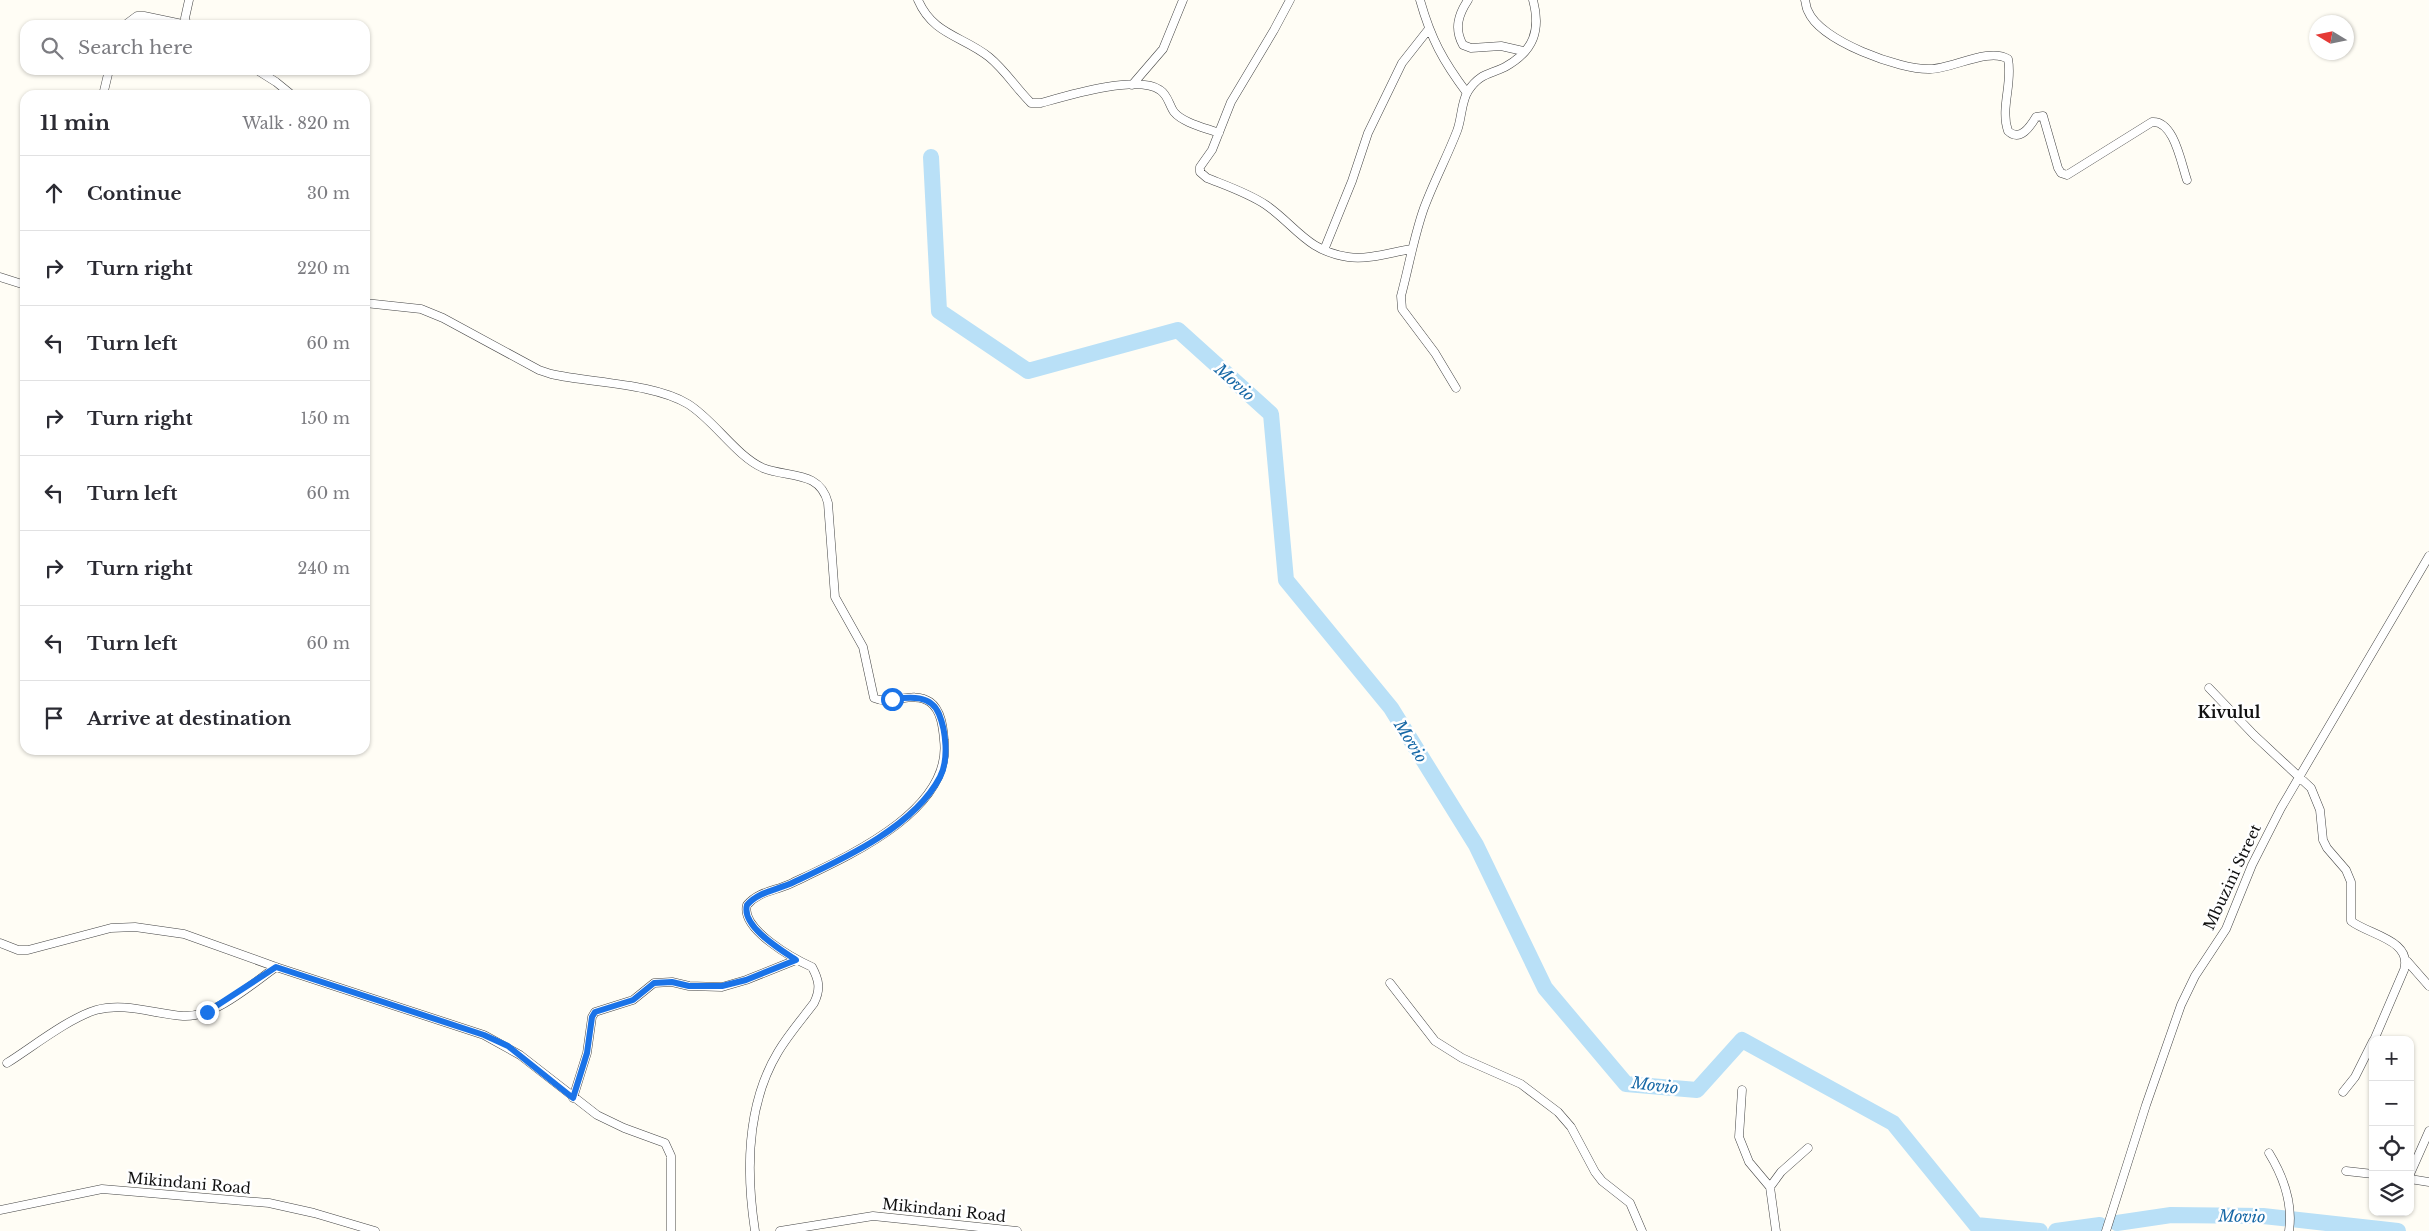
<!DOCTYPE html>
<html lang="en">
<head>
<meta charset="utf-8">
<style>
	:root { --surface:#fff; --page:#f7f7f7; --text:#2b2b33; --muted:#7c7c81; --line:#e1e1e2 }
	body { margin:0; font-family:"Libre Baskerville",serif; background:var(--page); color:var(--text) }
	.controls { position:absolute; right:15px; bottom:15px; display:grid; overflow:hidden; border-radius:10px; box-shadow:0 1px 4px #0004 }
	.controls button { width:45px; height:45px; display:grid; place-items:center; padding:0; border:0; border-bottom:1px solid var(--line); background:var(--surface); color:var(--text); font:25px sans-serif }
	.compass { position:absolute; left:2309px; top:15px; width:45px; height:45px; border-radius:50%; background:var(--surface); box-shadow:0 1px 4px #0004; rotate:280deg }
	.stop { position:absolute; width:15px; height:15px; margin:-11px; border:4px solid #1a73e8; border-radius:50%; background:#fff }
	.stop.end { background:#1a73e8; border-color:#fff; box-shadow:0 1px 5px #0008 }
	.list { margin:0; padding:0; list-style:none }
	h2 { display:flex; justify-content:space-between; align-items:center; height:65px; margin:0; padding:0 20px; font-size:21px }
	h2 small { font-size:16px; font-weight:400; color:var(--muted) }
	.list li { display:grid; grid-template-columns:32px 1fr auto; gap:15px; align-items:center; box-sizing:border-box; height:75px; padding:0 20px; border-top:1px solid var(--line) }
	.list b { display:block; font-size:19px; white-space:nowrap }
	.list em { font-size:16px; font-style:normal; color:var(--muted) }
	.icon { flex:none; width:28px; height:28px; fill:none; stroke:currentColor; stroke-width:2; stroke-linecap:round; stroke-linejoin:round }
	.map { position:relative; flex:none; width:2429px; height:1231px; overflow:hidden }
	.search { position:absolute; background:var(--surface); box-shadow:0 1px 4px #0004; left:20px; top:20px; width:350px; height:55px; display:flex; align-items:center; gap:12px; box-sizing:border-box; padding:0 18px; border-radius:15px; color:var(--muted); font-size:19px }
	.panel { position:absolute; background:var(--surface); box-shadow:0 1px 4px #0004; left:20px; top:90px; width:350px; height:665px; border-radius:15px }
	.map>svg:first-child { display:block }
</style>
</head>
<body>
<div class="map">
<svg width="2429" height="1231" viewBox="0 0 2429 1231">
	<rect width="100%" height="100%" fill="#fffdf5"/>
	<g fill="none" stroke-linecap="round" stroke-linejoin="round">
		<path stroke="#b9e0f7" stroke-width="16" d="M931 157 939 311 1028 371 1178 330 1271 414 1286 580 1391 708 1476 845 1545 988 1626 1084 1697 1090 1742 1040 1893 1123 1976 1225 2040 1231
			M2117 1223 2171 1215 2263 1216 2398 1231
			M2056 1231 2100 1225"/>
		<defs>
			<path id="street" d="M918 0C933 35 963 36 989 57 1005 70 1016 88 1031 103H1041C1066 96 1137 74 1160 90 1168 95 1169 105 1174 112 1183 123 1206 128 1219 133
				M1290 0 1274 30 1231 102 1212 150 1200 167V172L1207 178C1227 186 1248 193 1266 205 1296 226 1307 251 1348 257 1369 260 1392 252 1412 249
				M1420 0C1431 39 1443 61 1467 93
				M1468 0C1458 15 1454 29 1463 45L1471 48 1501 46 1523 51
				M1805 0C1806 3 1806 8 1808 11 1820 41 1900 70 1930 69 1952 69 1989 47 2008 59 2013 83 2000 108 2008 131 2020 142 2030 127 2036 117L2043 116 2058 168 2061 173 2067 175 2152 122C2174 120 2181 163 2187 180
				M125 25 137 16H144L187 25
				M187 25 185 18 189 0
				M257 70 276 82 292 95
				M1132 85 1163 49 1183 0
				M103 95 109 70
				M1324 250 1352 181 1368 133 1402 63 1428 30
				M0 277 25 285
				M365 303 421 309 443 318 539 370 551 374C591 383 653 383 688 404 714 420 736 456 763 468 788 478 820 470 828 503L835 597 863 647 874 698C891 706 913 690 930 702 941 710 943 727 944 740 953 812 844 858 790 884 775 891 759 891 747 905 740 929 794 959 812 967 819 980 821 989 814 1003 802 1019 788 1035 778 1052 746 1105 746 1172 755 1231
				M1456 388 1435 353 1402 309 1401 296C1409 266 1414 236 1424 208 1434 181 1447 157 1457 131 1462 118 1461 102 1468 91 1480 73 1489 75 1505 67 1534 51 1541 30 1533 0
				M2209 688 2254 735 2311 788 2320 810 2323 840 2327 848 2346 870 2351 882V921C2369 935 2413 940 2404 970L2374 1040
				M0 943 18 950H28L111 928 135 927 184 934 276 967 484 1035 520 1055 597 1115 624 1128 665 1143 671 1156V1231
				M2407 961 2429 986
				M1390 983 1435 1041 1462 1058 1521 1084 1558 1112 1571 1127 1595 1172 1602 1181 1630 1203 1642 1231
				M7 1063C31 1048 69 1018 96 1010 125 1002 154 1014 183 1016 214 1018 252 984 276 967
				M1742 1090 1739 1137 1749 1162 1770 1187 1776 1231
				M2343 1092 2355 1077 2373 1041
				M573 1098 587 1053 592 1017 595 1012 633 1000 654 983 672 982 689 986 722 987 746 980 796 960
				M2269 1153C2283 1176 2293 1204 2289 1231
				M2346 1171 2373 1174
				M2410 1174 2429 1131
				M2410 1179 2429 1182
				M1770 1187 1781 1172 1808 1148
				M0 1210 102 1189 269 1203 314 1213 375 1231
				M780 1231 873 1216 1017 1231
				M2106 1231 2146 1105 2181 1005 2195 976 2226 929 2252 865 2281 808 2429 556"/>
		</defs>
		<use href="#street" stroke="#444" stroke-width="9"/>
		<use href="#street" stroke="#fff" stroke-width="8"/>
	</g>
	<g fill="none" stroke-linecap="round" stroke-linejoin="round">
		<path stroke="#1a73e8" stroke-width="6" d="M207 1012 276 967 484 1035 508 1046 573 1098 587 1053 592 1017 595 1012 633 1000 654 983 672 982 689 986H722L746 980 796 960C781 950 741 926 747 905 759 891 778 890 794 882 843 859 914 827 940 777 949 760 946 731 939 714 931 694 909 697 892 699"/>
	</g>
	<g text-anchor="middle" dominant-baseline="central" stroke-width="5" stroke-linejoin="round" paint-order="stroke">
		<g font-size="15" fill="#111" stroke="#fff">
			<text transform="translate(2232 877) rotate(-65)">Mbuzini Street</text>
			<text transform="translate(189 1183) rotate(5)">Mikindani Road</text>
			<text transform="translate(944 1210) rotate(6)">Mikindani Road</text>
		</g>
		<g font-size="16" font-style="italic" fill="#1768a6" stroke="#fff">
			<text transform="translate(1235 382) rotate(42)">Movio</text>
			<text transform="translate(1411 741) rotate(58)">Movio</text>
			<text transform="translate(1655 1085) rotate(7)">Movio</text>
			<text transform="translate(2242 1216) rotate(1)">Movio</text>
		</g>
		<g font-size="16" font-weight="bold" fill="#111" stroke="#fff">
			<text x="2229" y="712">Kivulul</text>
		</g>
	</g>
</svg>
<div class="controls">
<button>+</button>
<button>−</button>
<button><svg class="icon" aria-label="locate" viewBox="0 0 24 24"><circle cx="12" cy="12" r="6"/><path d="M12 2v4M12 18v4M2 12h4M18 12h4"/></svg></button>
<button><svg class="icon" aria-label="layers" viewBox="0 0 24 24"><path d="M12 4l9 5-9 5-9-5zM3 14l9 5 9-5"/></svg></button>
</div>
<svg class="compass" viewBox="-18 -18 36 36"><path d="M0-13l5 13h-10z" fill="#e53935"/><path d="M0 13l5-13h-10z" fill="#7c7c81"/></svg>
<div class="stop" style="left:892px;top:699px"></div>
<div class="stop end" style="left:207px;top:1012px"></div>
<div class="search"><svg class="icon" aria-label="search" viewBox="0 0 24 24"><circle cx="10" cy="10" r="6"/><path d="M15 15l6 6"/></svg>Search here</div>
<section class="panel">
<h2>11 min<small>Walk · 820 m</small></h2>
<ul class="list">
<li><svg class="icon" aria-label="ahead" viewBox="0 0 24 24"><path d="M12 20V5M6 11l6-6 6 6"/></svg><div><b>Continue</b></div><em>30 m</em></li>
<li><svg class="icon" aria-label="right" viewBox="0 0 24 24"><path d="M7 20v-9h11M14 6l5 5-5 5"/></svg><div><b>Turn right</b></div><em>220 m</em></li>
<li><svg class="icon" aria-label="left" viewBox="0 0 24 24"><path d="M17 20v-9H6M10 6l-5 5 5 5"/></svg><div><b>Turn left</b></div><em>60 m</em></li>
<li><svg class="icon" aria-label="right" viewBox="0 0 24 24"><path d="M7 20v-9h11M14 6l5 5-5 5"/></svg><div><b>Turn right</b></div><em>150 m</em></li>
<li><svg class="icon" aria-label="left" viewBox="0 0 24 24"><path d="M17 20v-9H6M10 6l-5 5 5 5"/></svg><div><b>Turn left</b></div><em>60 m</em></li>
<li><svg class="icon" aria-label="right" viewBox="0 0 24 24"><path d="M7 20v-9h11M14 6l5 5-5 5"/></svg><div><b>Turn right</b></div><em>240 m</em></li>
<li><svg class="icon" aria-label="left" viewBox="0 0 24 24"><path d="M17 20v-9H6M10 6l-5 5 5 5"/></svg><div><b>Turn left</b></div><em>60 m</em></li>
<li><svg class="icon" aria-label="arrive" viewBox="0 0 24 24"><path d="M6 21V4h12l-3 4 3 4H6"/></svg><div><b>Arrive at destination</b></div></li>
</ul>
</section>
</div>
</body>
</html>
